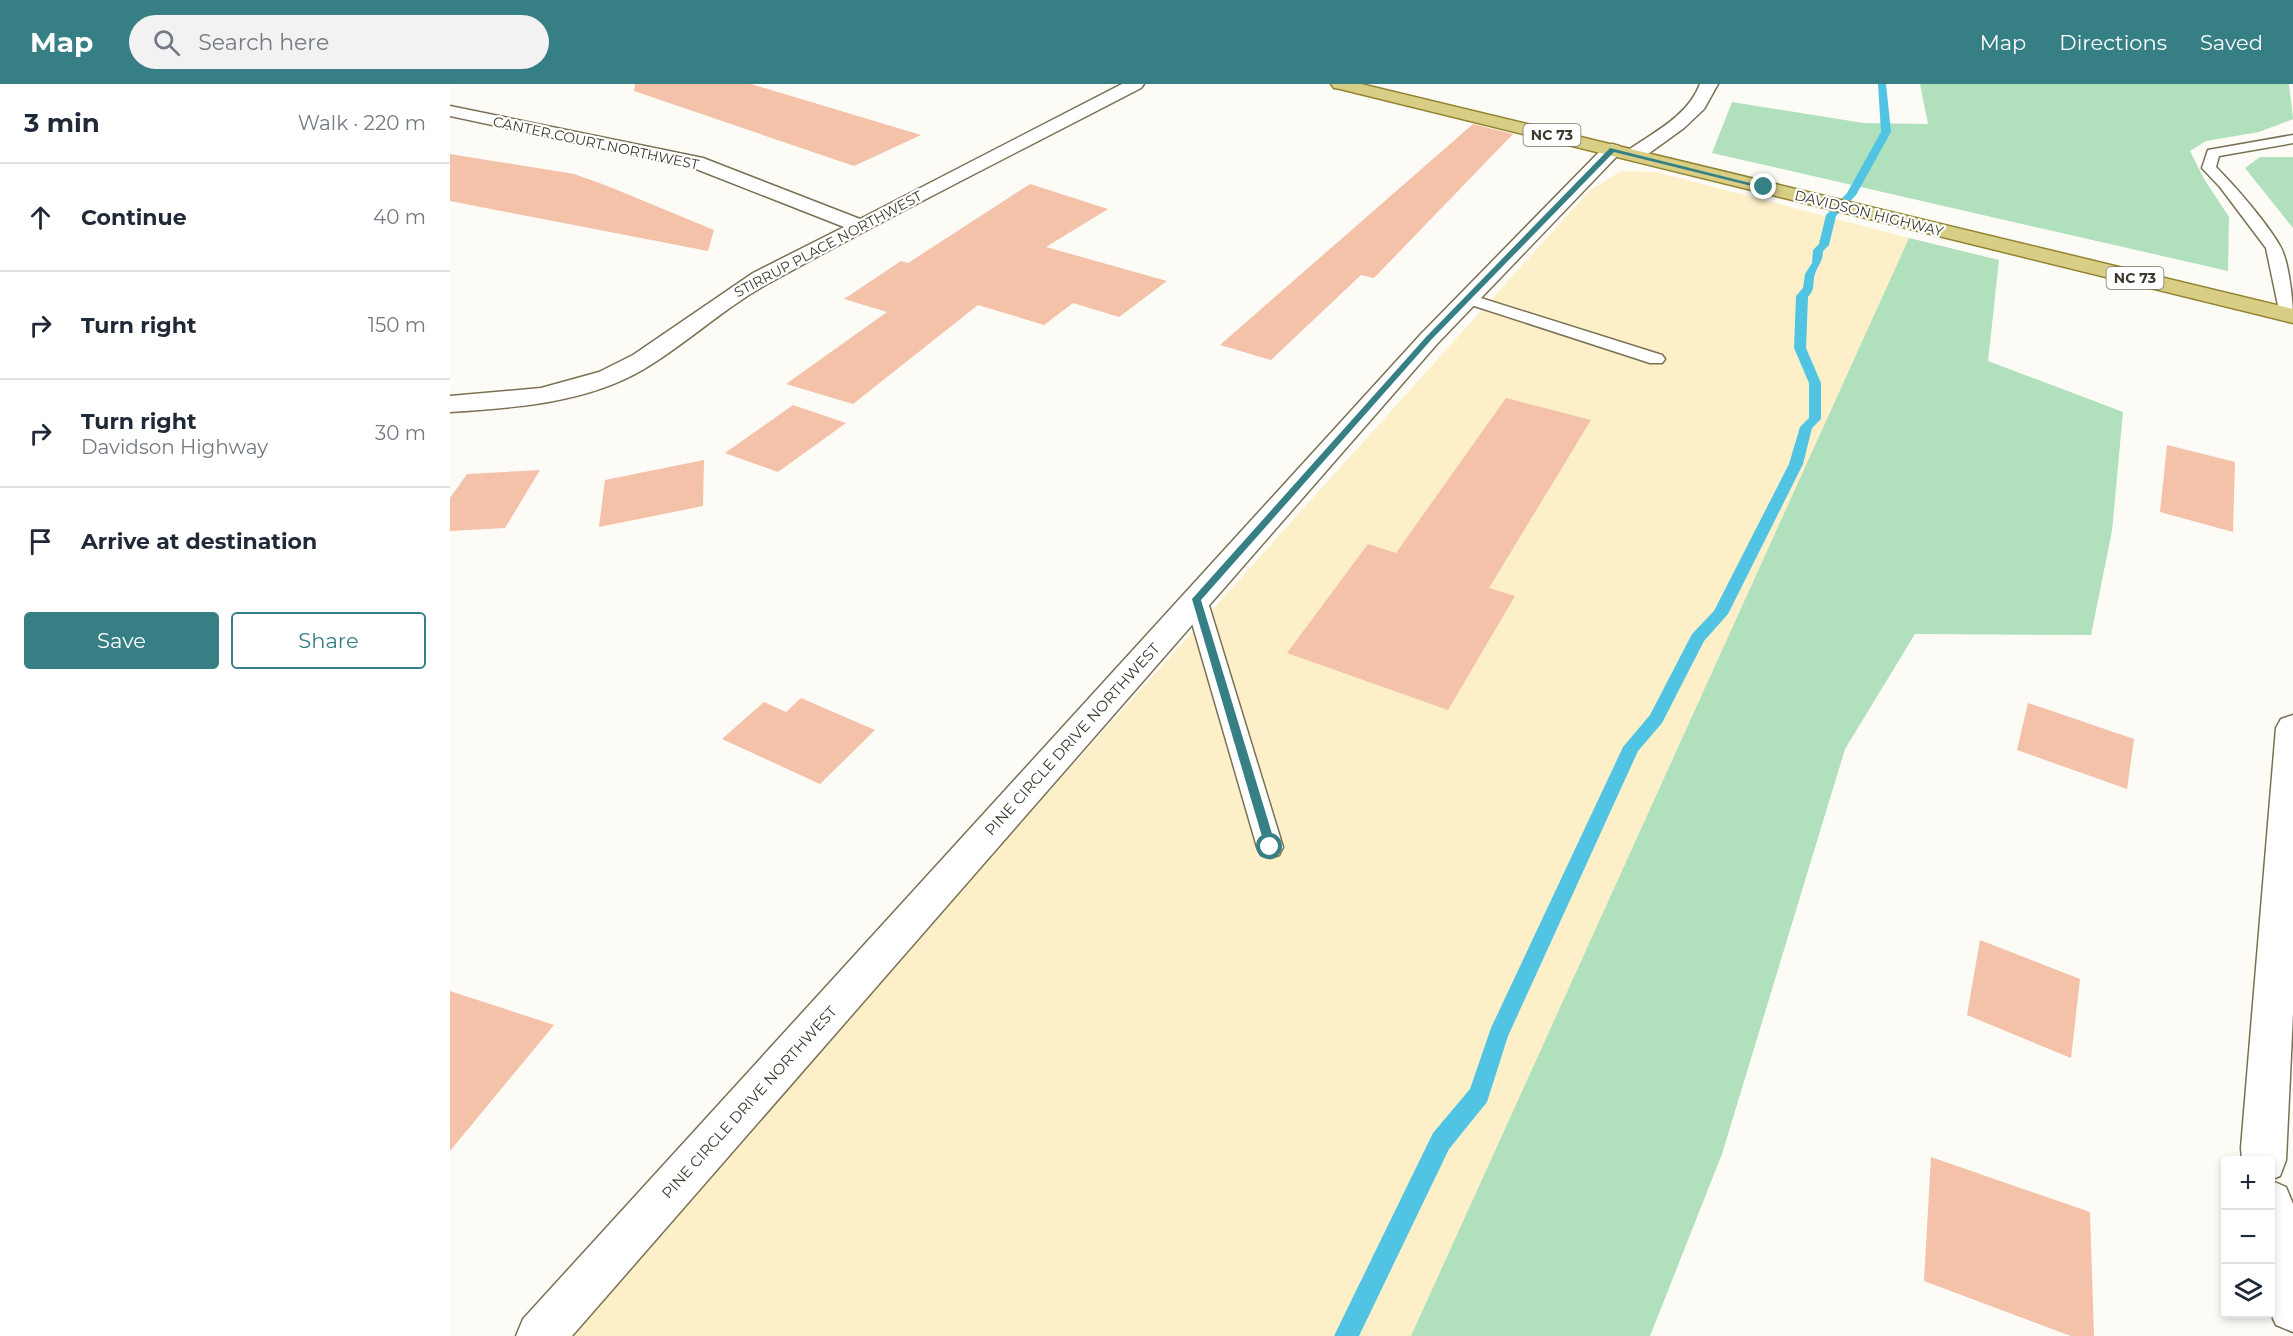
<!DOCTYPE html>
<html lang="en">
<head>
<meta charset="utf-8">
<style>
	:root { --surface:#fff; --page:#f2f2f3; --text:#1f2937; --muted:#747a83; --line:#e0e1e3; --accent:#367f85 }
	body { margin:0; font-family:Montserrat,sans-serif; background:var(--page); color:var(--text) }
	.controls { position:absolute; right:18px; bottom:18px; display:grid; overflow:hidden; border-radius:6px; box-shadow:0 3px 9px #0003 }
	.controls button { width:54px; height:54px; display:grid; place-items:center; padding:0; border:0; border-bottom:2px solid var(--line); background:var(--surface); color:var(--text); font:30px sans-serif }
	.stop { position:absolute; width:18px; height:18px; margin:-14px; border:4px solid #367f85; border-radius:50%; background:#fff }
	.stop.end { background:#367f85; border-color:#fff; box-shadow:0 2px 6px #0008 }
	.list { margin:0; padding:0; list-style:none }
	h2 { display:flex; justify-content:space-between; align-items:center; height:78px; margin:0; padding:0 24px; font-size:26px }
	h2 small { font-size:20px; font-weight:400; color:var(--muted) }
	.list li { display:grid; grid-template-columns:39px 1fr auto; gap:18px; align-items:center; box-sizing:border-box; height:108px; padding:0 24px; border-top:2px solid var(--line) }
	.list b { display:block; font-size:22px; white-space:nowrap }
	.list p { margin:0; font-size:20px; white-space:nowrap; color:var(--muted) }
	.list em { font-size:20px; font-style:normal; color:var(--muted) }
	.actions { display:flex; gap:12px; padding:18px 24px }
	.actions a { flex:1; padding:14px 0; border:2px solid var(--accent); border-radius:6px; text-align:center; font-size:21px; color:var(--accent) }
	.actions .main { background:var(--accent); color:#fff }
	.icon { flex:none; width:33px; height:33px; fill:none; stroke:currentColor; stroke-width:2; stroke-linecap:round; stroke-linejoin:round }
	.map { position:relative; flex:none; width:1843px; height:1252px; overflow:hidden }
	header { display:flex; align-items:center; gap:36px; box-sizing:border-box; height:84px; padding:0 30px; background:var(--accent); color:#fff }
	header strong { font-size:28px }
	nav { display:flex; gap:33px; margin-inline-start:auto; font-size:21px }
	.search { width:420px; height:54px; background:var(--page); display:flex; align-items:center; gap:15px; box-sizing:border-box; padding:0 21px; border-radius:33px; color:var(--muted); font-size:22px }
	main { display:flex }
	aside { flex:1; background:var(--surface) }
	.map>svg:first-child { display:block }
</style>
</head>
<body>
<header>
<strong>Map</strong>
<div class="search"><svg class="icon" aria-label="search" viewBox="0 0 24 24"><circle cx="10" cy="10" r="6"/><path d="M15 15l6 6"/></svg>Search here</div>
<nav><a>Map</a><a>Directions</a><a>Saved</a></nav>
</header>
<main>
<aside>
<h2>3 min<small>Walk · 220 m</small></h2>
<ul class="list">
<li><svg class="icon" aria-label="ahead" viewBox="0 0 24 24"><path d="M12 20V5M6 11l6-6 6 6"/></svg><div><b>Continue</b></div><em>40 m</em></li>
<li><svg class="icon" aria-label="right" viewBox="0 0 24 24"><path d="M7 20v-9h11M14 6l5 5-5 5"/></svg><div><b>Turn right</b></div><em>150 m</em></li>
<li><svg class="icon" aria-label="right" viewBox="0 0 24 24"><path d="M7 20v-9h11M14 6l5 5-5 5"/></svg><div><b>Turn right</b><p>Davidson Highway</p></div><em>30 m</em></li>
<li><svg class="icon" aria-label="arrive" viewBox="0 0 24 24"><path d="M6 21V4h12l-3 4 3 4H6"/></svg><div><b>Arrive at destination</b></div></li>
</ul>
<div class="actions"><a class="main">Save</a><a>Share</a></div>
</aside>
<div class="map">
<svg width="1843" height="1252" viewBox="0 0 1843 1252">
	<rect width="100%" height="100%" fill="#fdfbf5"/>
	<path fill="#fdefc8" d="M1171 87 1206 88 1459 154 961 1252H109L1139 107Z"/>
	<path fill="#b0e0bc" d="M1470 0H1839L1843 35 1809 48 1756 57 1740 67 1754 95 1779 133 1778 187 1262 69 1282 18 1413 39 1478 40Z
		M1810 73H1843V144L1795 84Z
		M1459 154 1549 176 1538 277 1673 328 1662 447 1641 551 1465 550 1395 665 1272 1070 1200 1252H961Z"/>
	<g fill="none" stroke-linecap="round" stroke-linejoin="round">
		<path fill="#51c4e3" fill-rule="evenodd" d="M1428 0H1436L1441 48 1406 111 1386 132 1379 161 1373 167C1373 177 1368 181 1365 190 1362 200 1366 204 1358 213L1356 264 1371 299V335L1362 344 1353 380 1278 530 1254 557 1212 639 1188 667 1058 952 1037 1018 999 1065 909 1252H884L983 1049 1020 1005 1041 944 1173 663 1200 631 1242 550 1264 527 1339 380 1350 343 1359 334V299L1344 264 1346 212 1353 204 1355 190 1362 179 1363 166 1369 160 1376 131 1397 109 1431 48Z"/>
	</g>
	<path fill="#f4c1a9" d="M185 0H301L471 51 404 82 184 7Z
		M1023 40 1063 50 924 194 911 191 821 276 770 261Z
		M0 70 124 90 155 101 264 146 258 167 0 117Z
		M580 100 658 125 596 163 717 197 669 233 623 219 594 241 528 221 403 320 336 300 437 228 394 215 451 177 458 179Z
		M1056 314 1141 336 1039 504 1065 512 998 626 837 569 918 460 946 469Z
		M343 321 396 339 328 388 275 369Z
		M1717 361 1785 378 1783 448 1710 428Z
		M254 376 253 422 149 443 155 396Z
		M90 386 55 444 0 447V414L17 390Z
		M351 614 425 646 370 700 272 655 314 618 336 628Z
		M1578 619 1684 655 1677 705 1567 666Z
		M1530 856 1630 895 1621 974 1517 931Z
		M0 907 104 941 0 1067Z
		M1481 1073 1640 1128 1644 1252H1621L1474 1197Z"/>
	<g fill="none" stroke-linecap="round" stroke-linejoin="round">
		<defs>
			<path id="lane" d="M1843 51V59L1769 72 1766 83C1785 102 1817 139 1830 162 1839 177 1843 217 1843 235L1838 236 1830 231 1816 164 1770 103 1752 84 1758 66Z
				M1018 210 1212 271 1215 275 1212 279H1200L1012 218 1010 215 1012 212Z
				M746 507 754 510 757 515 833 763 829 771 820 774 811 771 807 763 735 515 738 510Z"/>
			<path id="street" d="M672 0H694L691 4C568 68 443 130 321 198 276 222 238 259 194 285 137 319 64 324 0 328V312L91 304 149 288 183 271 303 189 394 143 241 83 0 32V22L253 74 410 135Z
				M1250 0H1268L1254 25 1234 44 1191 75H1177L1175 71 1177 67C1204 48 1238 32 1250 0Z
				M1162 60 1169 62 1171 66 1169 70 987 260 122 1252H66L73 1235 971 250 1155 62Z
				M1843 631V929L1836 1076 1830 1092 1820 1096V1076H1792L1791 1064 1826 644 1831 635Z
				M1820 1096 1836 1103 1843 1120V1248L1826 1241 1820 1228Z"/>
			<path id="primary" d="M881 0H911L1843 225V239L890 5 884 4Z"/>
		</defs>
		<use href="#lane" stroke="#7a7054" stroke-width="3"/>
		<use href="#street" stroke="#7a7054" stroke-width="3"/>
		<use href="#primary" stroke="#918431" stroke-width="3"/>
		<use href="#lane" fill="#fff" fill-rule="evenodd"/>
		<use href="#street" fill="#fff" fill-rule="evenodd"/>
		<use href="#primary" fill="#d9ce85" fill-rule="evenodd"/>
	</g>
	<path fill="#367f85" d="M1160 64 1316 103 1314 105 1164 68 981 256 751 516 826 763 820 767 816 766 742 515 976 253Z"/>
	<g text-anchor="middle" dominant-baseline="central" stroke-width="4.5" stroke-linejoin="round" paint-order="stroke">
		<g fill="#fff" stroke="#76746b" stroke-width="1.5">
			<rect x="1073.5" y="40" width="57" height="22" rx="4.5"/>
			<rect x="1656.5" y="183" width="57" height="22" rx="4.5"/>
		</g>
		<g font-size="14" font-weight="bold" fill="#3c382c">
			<text x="1102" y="51">NC 73</text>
			<text x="1685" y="194">NC 73</text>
		</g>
		<g font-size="14" fill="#3c382c" stroke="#fff">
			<text transform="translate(146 59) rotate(12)">CANTER COURT NORTHWEST</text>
			<text transform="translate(1419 129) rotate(14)">DAVIDSON HIGHWAY</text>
			<text transform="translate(378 160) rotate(-28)">STIRRUP PLACE NORTHWEST</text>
		</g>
		<g font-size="15" fill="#3c382c" stroke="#fff">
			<text transform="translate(622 655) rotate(-48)">PINE CIRCLE DRIVE NORTHWEST</text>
			<text transform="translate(299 1018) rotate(-48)">PINE CIRCLE DRIVE NORTHWEST</text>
		</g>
	</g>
</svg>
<div class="controls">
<button>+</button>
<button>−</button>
<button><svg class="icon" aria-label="layers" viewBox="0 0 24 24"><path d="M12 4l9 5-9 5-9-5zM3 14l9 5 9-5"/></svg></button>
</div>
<div class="stop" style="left:820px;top:763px"></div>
<div class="stop end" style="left:1314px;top:103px"></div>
</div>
</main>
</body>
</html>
